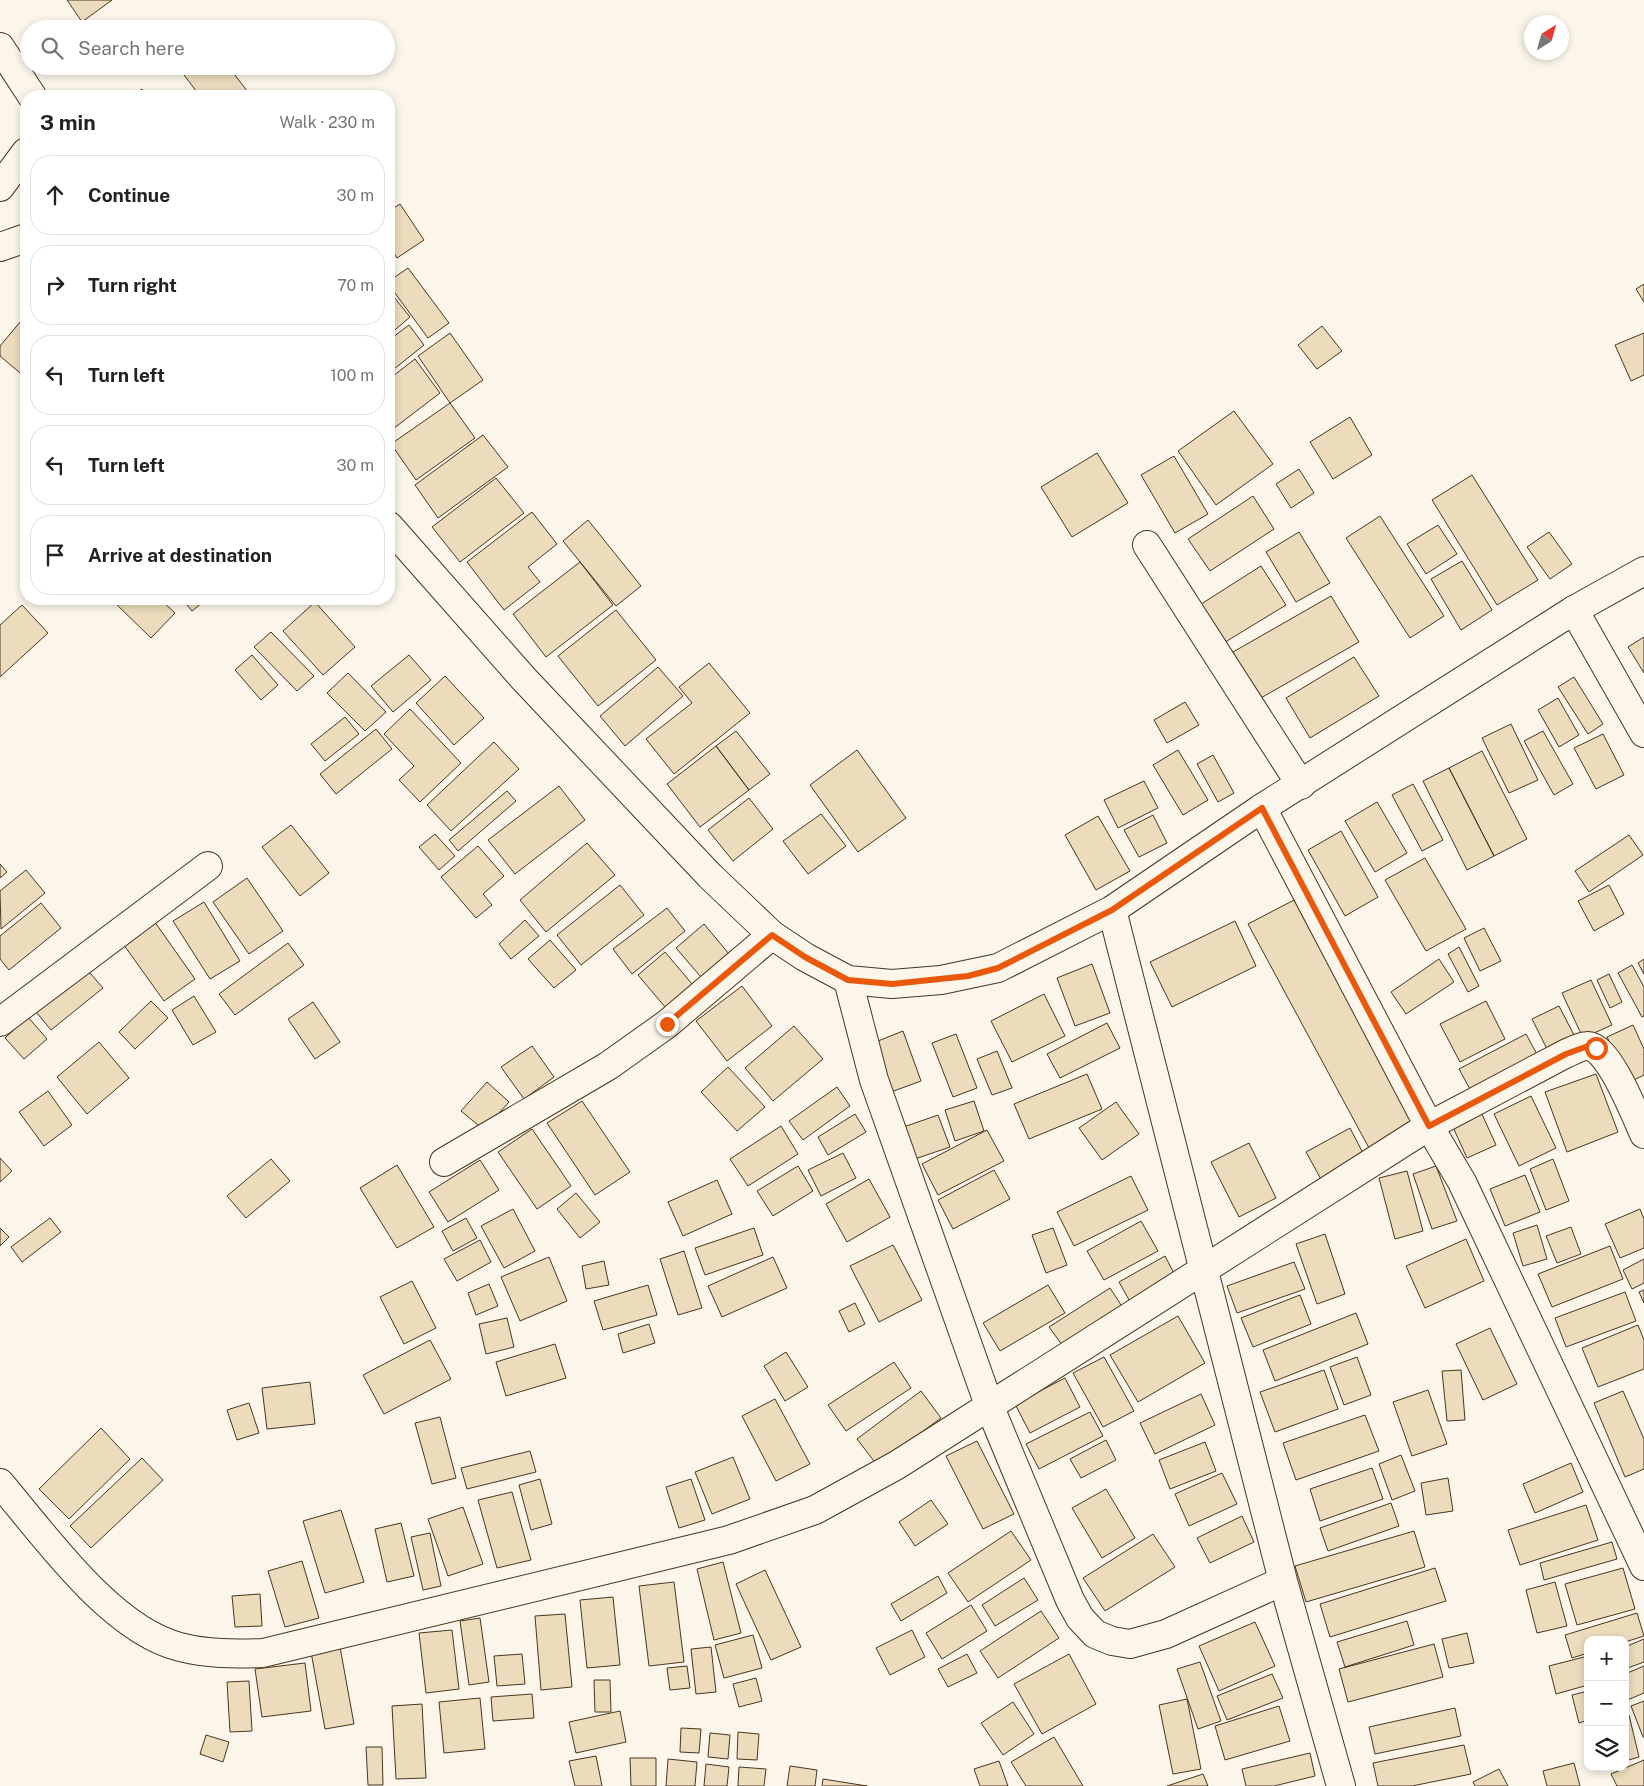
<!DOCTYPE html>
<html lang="en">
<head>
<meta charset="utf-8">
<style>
	:root { --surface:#fff; --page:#f6f6f6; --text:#222; --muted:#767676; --line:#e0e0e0 }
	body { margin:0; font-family:"Public Sans",sans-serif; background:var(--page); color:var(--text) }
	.controls { position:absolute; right:15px; bottom:15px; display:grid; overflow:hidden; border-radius:10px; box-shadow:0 2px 8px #0003 }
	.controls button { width:45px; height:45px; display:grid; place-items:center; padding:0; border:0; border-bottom:1px solid var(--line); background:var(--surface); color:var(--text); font:25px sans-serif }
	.compass { position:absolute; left:1524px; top:15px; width:45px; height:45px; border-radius:50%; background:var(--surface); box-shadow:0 2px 8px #0003; rotate:37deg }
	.stop { position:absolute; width:15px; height:15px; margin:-11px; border:4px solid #ea580c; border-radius:50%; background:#fff }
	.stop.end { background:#ea580c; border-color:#fff; box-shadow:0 1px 5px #0008 }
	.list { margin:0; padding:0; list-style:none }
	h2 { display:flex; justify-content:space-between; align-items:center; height:65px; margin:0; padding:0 20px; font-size:21px }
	h2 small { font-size:16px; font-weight:400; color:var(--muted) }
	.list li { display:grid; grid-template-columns:32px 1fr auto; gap:15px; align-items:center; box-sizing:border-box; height:80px; margin:0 10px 10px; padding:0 10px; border:1px solid var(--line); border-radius:20px }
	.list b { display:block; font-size:19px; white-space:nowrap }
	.list em { font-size:16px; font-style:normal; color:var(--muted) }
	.icon { flex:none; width:28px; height:28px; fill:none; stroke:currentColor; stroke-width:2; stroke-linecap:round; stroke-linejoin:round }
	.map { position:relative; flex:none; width:1644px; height:1786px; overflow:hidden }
	.search { position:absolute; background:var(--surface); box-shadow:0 2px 8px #0003; left:20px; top:20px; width:375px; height:55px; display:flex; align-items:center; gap:12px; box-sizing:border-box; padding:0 18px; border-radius:28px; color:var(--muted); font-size:19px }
	.panel { position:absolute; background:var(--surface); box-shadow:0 2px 8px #0003; left:20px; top:90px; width:375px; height:515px; border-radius:20px }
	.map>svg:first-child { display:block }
</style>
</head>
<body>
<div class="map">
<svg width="1644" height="1786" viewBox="0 0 1644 1786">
	<rect width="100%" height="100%" fill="#fbf6e9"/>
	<path fill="#ecdcbc" stroke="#4a3520" d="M67 0H112L82 22Z
		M195 66H228L251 96H200L184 75Z
		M142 89 147 96H132Z
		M400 204 424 240 397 258 389 246V211Z
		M408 268 449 323 428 338 389 285V281Z
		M1644 284V302L1636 289Z
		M389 291 410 317 389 335Z
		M26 315V378L0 356V346Z
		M409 325 424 345 389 373V340Z
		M1322 326 1342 351 1317 369 1298 345Z
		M450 333 483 380 450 403 418 356Z
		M1644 333V375L1631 381 1615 345Z
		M415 359 440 393 389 432V379Z
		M450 403 475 438 416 480 391 444Z
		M1234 411 1273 464 1216 505 1178 451Z
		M1350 417 1372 455 1333 479 1310 442Z
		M483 435 508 467 438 518 415 485Z
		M1097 453 1128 503 1072 537 1041 487Z
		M1174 456 1208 514 1175 533 1141 475Z
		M1299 469 1314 493 1291 508 1276 484Z
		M1472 475 1538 580 1497 605 1432 500Z
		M496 478 524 513 460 562 432 527Z
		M1253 496 1274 529 1210 571 1188 539Z
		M532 512 557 544 528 567 540 582 504 610 467 562Z
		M1380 516 1444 616 1410 638 1346 538Z
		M588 520 641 586 616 606 563 541Z
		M1438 525 1457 554 1426 574 1407 544Z
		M1299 532 1330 583 1296 602 1266 552Z
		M1549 532 1572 564 1550 579 1527 547Z
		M1462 561 1492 610 1461 630 1431 579Z
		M580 562 613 605 546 657 513 614Z
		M1261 566 1286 605 1222 644 1198 606Z
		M1331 596 1359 642 1259 699 1233 652Z
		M111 599H160L175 613 151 638Z
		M182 599H207L192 611Z
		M315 602 355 647 323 675 283 631Z
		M22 605 48 633 0 677V625Z
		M616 610 656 660 598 706 558 656Z
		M271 632 314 676 297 691 254 647Z
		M1644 637V673L1628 647Z
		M252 655 278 685 261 700 235 670Z
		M409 655 431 680 393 712 371 686Z
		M1354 657 1379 696 1310 738 1286 698Z
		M709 663 750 713 674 774 646 739 692 703 679 687Z
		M658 667 683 696 625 746 600 716Z
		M348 673 386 712 365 731 327 693Z
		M445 676 484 718 454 745 416 703Z
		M1574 677 1603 724 1588 734 1558 687Z
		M1558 698 1579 735 1559 747 1538 710Z
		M1185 702 1199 725 1167 743 1154 720Z
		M410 709 461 763 420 802 399 780 414 766 384 734Z
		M345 717 359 734 325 761 311 744Z
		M1511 724 1538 780 1509 793 1482 738Z
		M376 729 392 749 336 794 320 774Z
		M736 731 770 774 749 790 716 746Z
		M1543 731 1573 784 1554 795 1524 741Z
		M1603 734 1624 775 1596 789 1574 748Z
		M494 742 519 769 451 831 427 805Z
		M716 746 749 790 700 827 667 784Z
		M857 750 906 818 858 852 810 785Z
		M1178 750 1208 800 1183 815 1153 765Z
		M1482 751 1527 839 1494 856 1449 768Z
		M1213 755 1234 793 1218 802 1197 764Z
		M1449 768 1494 856 1467 870 1423 781Z
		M1144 781 1158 808 1118 828 1104 800Z
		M1413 784 1443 840 1422 851 1392 795Z
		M559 786 585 820 515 874 488 840Z
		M507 791 516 801 458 851 449 840Z
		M749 798 773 829 733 861 708 830Z
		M1377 802 1407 853 1375 872 1345 821Z
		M821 814 846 846 808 874 783 841Z
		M1153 815 1167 843 1139 857 1124 830Z
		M1098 816 1130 871 1096 890 1065 835Z
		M291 825 329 873 300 896 262 847Z
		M1341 831 1378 897 1345 916 1308 850Z
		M435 834 455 856 439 870 419 847Z
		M1629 835 1643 855 1589 892 1575 871Z
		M587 843 615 875 546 932 520 900Z
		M478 846 504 876 483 894 492 905 476 918 441 877Z
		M1425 858 1466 929 1426 951 1385 880Z
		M0 864 7 872 0 878Z
		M26 870 45 893 1 929 0 891Z
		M247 878 283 931 249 954 213 902Z
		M620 885 644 915 581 965 557 935Z
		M1609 885 1624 914 1594 931 1578 901Z
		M1294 900 1414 1123 1369 1148 1248 924Z
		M204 902 240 961 210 979 173 921Z
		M41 903 61 928 9 970 0 959V936Z
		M667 908 685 931 632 974 613 949Z
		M152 918 195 979 164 1001 121 941Z
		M525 920 539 936 511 959 499 944Z
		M1235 921 1256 966 1172 1007 1150 962Z
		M704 924 735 961 707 984 676 948Z
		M1484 928 1501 961 1480 971 1464 938Z
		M550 940 576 970 554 988 528 959Z
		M288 943 304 965 235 1015 219 994Z
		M1459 947 1479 986 1468 992 1448 954Z
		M665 952 698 991 671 1014 638 975Z
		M1439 959 1454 982 1406 1014 1391 992Z
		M1644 959V974L1638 963Z
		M1092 964 1110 1013 1075 1026 1057 978Z
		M1632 965 1644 987V1016L1642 1017 1618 973Z
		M84 966 103 988 51 1030 32 1007Z
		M1609 974 1622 1002 1610 1008 1597 980Z
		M1591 980 1612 1025 1583 1038 1562 993Z
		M742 986 772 1026 727 1061 696 1021Z
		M1044 994 1065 1036 1012 1062 991 1021Z
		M194 996 216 1032 193 1045 172 1010Z
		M151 1001 168 1018 135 1049 119 1032Z
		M1486 1001 1505 1039 1460 1062 1440 1024Z
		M313 1002 340 1042 315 1059 288 1019Z
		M1559 1006 1575 1037 1548 1051 1532 1019Z
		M28 1017 47 1039 24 1059 5 1038Z
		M1107 1023 1120 1048 1060 1078 1047 1054Z
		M1633 1025 1644 1049V1075L1628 1083 1607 1037Z
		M794 1026 823 1059 773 1101 745 1068Z
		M903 1031 921 1081 891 1092 873 1043Z
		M956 1034 977 1088 953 1097 932 1043Z
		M1526 1034 1539 1058 1472 1093 1459 1069Z
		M99 1042 129 1078 87 1114 57 1077Z
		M532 1046 554 1077 524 1099 501 1067Z
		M997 1051 1012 1088 992 1095 977 1059Z
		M728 1067 765 1107 737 1131 701 1092Z
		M1087 1074 1102 1109 1029 1139 1014 1104Z
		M1596 1074 1618 1132 1567 1152 1545 1092Z
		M487 1082 509 1102 484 1130 461 1111Z
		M837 1087 850 1106 803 1140 789 1121Z
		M48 1091 72 1125 44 1146 19 1112Z
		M1531 1096 1556 1148 1519 1166 1494 1114Z
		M582 1101 630 1172 595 1195 547 1123Z
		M974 1101 984 1131 955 1141 945 1110Z
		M1116 1102 1139 1134 1102 1160 1079 1128Z
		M1481 1112 1496 1145 1467 1158 1452 1125Z
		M855 1114 866 1132 828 1155 818 1137Z
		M938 1115 950 1147 909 1161 898 1129Z
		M781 1126 798 1154 748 1186 730 1159Z
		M1350 1128 1365 1157 1322 1181 1306 1152Z
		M532 1129 571 1186 537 1209 498 1152Z
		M987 1130 1004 1161 938 1195 922 1164Z
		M1249 1143 1276 1198 1239 1217 1211 1162Z
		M843 1153 856 1178 821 1196 808 1170Z
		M0 1158 12 1171 0 1182Z
		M271 1159 290 1181 246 1218 227 1196Z
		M1553 1159 1569 1201 1546 1210 1530 1169Z
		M480 1160 499 1190 448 1222 429 1192Z
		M397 1165 434 1227 397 1248 360 1188Z
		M798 1166 813 1191 773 1216 757 1191Z
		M1436 1166 1457 1221 1432 1229 1413 1174Z
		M994 1170 1010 1199 953 1229 938 1200Z
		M1407 1171 1423 1231 1395 1239 1379 1178Z
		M1525 1175 1540 1212 1505 1226 1490 1189Z
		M1131 1176 1148 1210 1074 1246 1057 1212Z
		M869 1179 890 1217 847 1242 826 1204Z
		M717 1180 732 1214 683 1236 668 1202Z
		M576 1193 600 1222 580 1238 557 1209Z
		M513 1209 535 1251 504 1268 481 1226Z
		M1640 1209 1644 1219V1248L1620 1258 1605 1224Z
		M50 1218 61 1232 22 1262 11 1247Z
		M466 1218 477 1238 453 1251 442 1231Z
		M1141 1221 1158 1251 1104 1280 1087 1251Z
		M1537 1225 1547 1259 1523 1266 1513 1233Z
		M1571 1227 1581 1254 1557 1263 1546 1236Z
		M0 1228 9 1237 0 1246Z
		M754 1228 763 1255 705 1275 695 1248Z
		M1053 1228 1067 1265 1046 1273 1032 1235Z
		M1325 1234 1345 1294 1317 1304 1296 1244Z
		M1466 1239 1484 1281 1425 1308 1406 1266Z
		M480 1240 491 1262 457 1281 444 1259Z
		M893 1245 922 1300 879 1322 850 1266Z
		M1610 1246 1623 1279 1552 1307 1538 1274Z
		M684 1251 702 1308 678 1315 660 1259Z
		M1165 1256 1178 1281 1133 1307 1119 1282Z
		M549 1257 567 1301 520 1321 501 1277Z
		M773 1257 787 1288 722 1317 708 1286Z
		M1644 1259V1283L1632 1289 1623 1270Z
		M604 1261 609 1285 586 1289 582 1266Z
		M1294 1262 1305 1289 1237 1313 1227 1286Z
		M412 1281 436 1328 404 1344 380 1297Z
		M489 1284 498 1306 476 1315 468 1293Z
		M648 1285 657 1315 603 1330 594 1301Z
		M1048 1285 1065 1313 1000 1351 983 1323Z
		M1110 1288 1125 1311 1065 1349 1049 1327Z
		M1644 1290V1303L1639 1292Z
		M1625 1292 1636 1321 1566 1347 1555 1318Z
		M1300 1295 1311 1324 1253 1347 1241 1318Z
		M855 1303 865 1324 849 1332 839 1311Z
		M1356 1313 1368 1344 1275 1381 1263 1350Z
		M1178 1316 1205 1363 1138 1402 1110 1355Z
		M507 1318 514 1347 486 1354 479 1324Z
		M649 1324 655 1343 623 1353 618 1334Z
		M1638 1325 1644 1340V1369L1598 1387 1582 1348Z
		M1490 1328 1517 1384 1483 1400 1456 1344Z
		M430 1340 451 1379 384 1414 363 1375Z
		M555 1344 566 1378 506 1396 496 1362Z
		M786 1352 808 1387 785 1401 764 1366Z
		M1104 1357 1134 1411 1103 1427 1073 1373Z
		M1357 1357 1371 1395 1344 1405 1330 1367Z
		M894 1362 911 1388 846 1431 828 1405Z
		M1324 1370 1338 1409 1275 1432 1260 1392Z
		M1461 1370 1465 1420 1447 1421 1442 1371Z
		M1065 1378 1080 1407 1030 1433 1015 1404Z
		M310 1382 315 1424 267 1429 262 1388Z
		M1428 1390 1447 1444 1412 1456 1393 1402Z
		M921 1391 941 1418 877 1465 857 1439Z
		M1623 1391 1644 1439V1469L1625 1477 1594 1403Z
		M1201 1394 1215 1425 1155 1454 1140 1423Z
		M775 1399 810 1464 776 1481 742 1416Z
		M249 1403 259 1433 237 1440 227 1410Z
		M1090 1412 1103 1436 1039 1469 1026 1444Z
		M1365 1415 1379 1451 1296 1480 1283 1443Z
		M440 1417 456 1478 432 1484 415 1423Z
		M101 1428 130 1459 69 1519 39 1489Z
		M1106 1440 1116 1460 1081 1478 1070 1459Z
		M977 1441 1014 1514 983 1529 946 1456Z
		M1205 1442 1216 1471 1170 1489 1159 1460Z
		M530 1451 536 1472 467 1489 461 1468Z
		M1401 1455 1415 1491 1392 1500 1379 1464Z
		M733 1457 750 1499 712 1514 695 1472Z
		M142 1458 163 1480 91 1548 70 1526Z
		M1571 1463 1583 1492 1535 1513 1523 1484Z
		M1372 1468 1383 1499 1320 1521 1310 1489Z
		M1222 1473 1237 1504 1189 1526 1175 1494Z
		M1448 1478 1453 1511 1426 1515 1421 1483Z
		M540 1479 552 1524 531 1530 519 1485Z
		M691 1479 705 1520 679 1528 666 1487Z
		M1106 1489 1135 1538 1102 1558 1072 1508Z
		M512 1492 531 1560 497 1568 478 1500Z
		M931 1500 948 1524 915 1546 899 1522Z
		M1391 1503 1399 1526 1328 1551 1320 1528Z
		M1586 1505 1598 1540 1520 1565 1508 1530Z
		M463 1507 483 1564 448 1576 428 1519Z
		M341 1510 364 1582 325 1593 303 1521Z
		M1242 1516 1254 1542 1210 1563 1197 1538Z
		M401 1523 414 1576 387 1582 375 1529Z
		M1011 1531 1031 1560 968 1602 948 1573Z
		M1414 1531 1425 1567 1306 1602 1295 1566Z
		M430 1533 441 1586 423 1590 411 1537Z
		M1153 1534 1175 1567 1105 1611 1083 1578Z
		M1612 1542 1617 1559 1544 1580 1540 1563Z
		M302 1561 319 1618 285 1627 268 1571Z
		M723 1562 741 1633 714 1640 697 1569Z
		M1435 1568 1446 1601 1330 1637 1320 1604Z
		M1623 1568 1635 1609 1577 1625 1565 1584Z
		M765 1570 801 1647 771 1660 736 1584Z
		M938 1576 947 1593 901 1621 891 1604Z
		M1024 1578 1038 1600 995 1626 982 1605Z
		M674 1582 684 1662 649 1666 639 1586Z
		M1555 1582 1567 1626 1537 1633 1526 1590Z
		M260 1594 262 1626 235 1627 232 1596Z
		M613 1597 620 1665 587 1668 580 1600Z
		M971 1605 987 1631 942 1659 926 1633Z
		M1041 1611 1059 1638 998 1678 980 1651Z
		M1637 1613 1644 1636 1625 1642V1640H1588V1653L1572 1658 1565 1635Z
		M565 1614 572 1687 541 1690 535 1616Z
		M480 1618 489 1682 469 1685 460 1621Z
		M1407 1621 1414 1645 1345 1667 1337 1642Z
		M1255 1622 1275 1666 1219 1691 1199 1646Z
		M452 1630 459 1689 426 1693 419 1633Z
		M912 1630 925 1657 890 1675 876 1648Z
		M1467 1633 1474 1663 1449 1668 1442 1639Z
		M753 1635 762 1668 724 1678 715 1645Z
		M1644 1639V1662L1625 1669V1647Z
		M1434 1644 1443 1677 1348 1702 1339 1669Z
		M340 1647 354 1724 325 1729 311 1652Z
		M711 1647 716 1692 696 1694 691 1649Z
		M522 1654 525 1684 497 1686 494 1656Z
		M967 1654 977 1673 948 1687 938 1669Z
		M1069 1654 1096 1704 1042 1734 1014 1684Z
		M1588 1656V1685L1556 1694 1549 1666Z
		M1200 1662 1221 1721 1198 1729 1177 1669Z
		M305 1663 311 1711 262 1717 255 1669Z
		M687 1666 690 1688 670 1690 667 1668Z
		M1644 1666V1693L1625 1701V1674Z
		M1272 1674 1283 1698 1227 1720 1217 1696Z
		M756 1678 762 1701 739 1707 733 1684Z
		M594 1680H610L611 1712H595Z
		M249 1681 252 1731 230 1732 227 1682Z
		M1588 1691V1720L1579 1723 1572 1695Z
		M532 1694 534 1718 493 1721 491 1697Z
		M480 1698 485 1749 444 1753 439 1702Z
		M1187 1699 1201 1769 1173 1774 1159 1705Z
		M1644 1701V1737H1643L1631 1706Z
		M1013 1702 1034 1734 1003 1755 981 1723Z
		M422 1704 426 1778 396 1779 392 1706Z
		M1279 1706 1290 1741 1225 1760 1215 1726Z
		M1455 1708 1461 1736 1375 1754 1369 1727Z
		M620 1711 626 1742 576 1753 569 1722Z
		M1629 1715 1639 1757 1625 1761V1716Z
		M681 1728 701 1729 699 1753 680 1752Z
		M738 1732 759 1734 757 1760 737 1759Z
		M710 1733 730 1735 728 1759 708 1757Z
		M206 1735 229 1742 223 1762 200 1754Z
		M1054 1737 1083 1786H1026L1011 1762Z
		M1464 1745 1471 1774 1412 1786H1378L1373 1763Z
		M366 1747H382L383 1785H368Z
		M1310 1753 1315 1776 1274 1786H1246L1242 1769Z
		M596 1756 602 1786H575L569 1761Z
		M630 1758H656V1786H631Z
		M668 1759 697 1762 695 1786H666Z
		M1644 1760V1786H1617L1611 1774Z
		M999 1761 1008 1786H980L974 1769Z
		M1574 1763 1580 1786H1547L1543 1771Z
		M706 1764 729 1767 727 1786H704Z
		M790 1766 817 1770 815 1786H787Z
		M739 1767 766 1769 764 1786H738Z
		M1499 1769 1508 1786H1475L1473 1782Z
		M1203 1774 1208 1786H1167Z
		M823 1779 867 1786H822Z"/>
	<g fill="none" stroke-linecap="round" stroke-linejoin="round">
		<defs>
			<path id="street" d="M0 47 32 96
				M0 187 26 152
				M1147 545 1301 785
				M1574 610 1644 733
				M1262 808 1429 1126 1462 1182 1644 1566
				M1112 910 1283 1581 1341 1786
				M848 980 874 1080 989 1405 1070 1600 1080 1618 1095 1634 1112 1641 1130 1644 1166 1634 1283 1581
				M0 1022 208 866
				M444 1162 608 1066 667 1024 772 935
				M0 1483C45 1536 111 1630 180 1647 207 1654 234 1654 263 1653L729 1540 815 1510 897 1465 1429 1126 1565 1054C1572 1051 1581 1046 1587 1046 1608 1044 1636 1117 1644 1134"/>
			<path id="secondary" d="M0 247 26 238
				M389 526 524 679 710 876 772 935 805 957 848 980 892 984 941 980 998 968 1112 910 1262 808 1574 610 1644 571"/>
		</defs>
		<use href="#street" stroke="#4a3520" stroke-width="30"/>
		<use href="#secondary" stroke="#4a3520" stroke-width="30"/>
		<use href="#street" stroke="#fbf6e9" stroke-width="28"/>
		<use href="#secondary" stroke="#fbf6e9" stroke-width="28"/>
	</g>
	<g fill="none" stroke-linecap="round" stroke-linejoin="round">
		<path stroke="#ea580c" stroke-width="6" d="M667 1024 772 935 805 957 848 980 892 984 968 976 998 968 1112 910 1262 808 1429 1126 1566 1054 1588 1046 1596 1048"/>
	</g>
</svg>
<div class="controls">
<button>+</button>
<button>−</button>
<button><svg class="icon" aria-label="layers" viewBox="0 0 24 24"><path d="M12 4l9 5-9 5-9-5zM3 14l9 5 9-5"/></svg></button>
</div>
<svg class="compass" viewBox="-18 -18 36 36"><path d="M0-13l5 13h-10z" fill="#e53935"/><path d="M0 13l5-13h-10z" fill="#767676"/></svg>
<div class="stop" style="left:1596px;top:1048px"></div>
<div class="stop end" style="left:667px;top:1024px"></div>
<div class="search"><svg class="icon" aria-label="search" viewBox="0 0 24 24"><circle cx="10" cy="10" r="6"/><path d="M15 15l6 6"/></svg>Search here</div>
<section class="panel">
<h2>3 min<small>Walk · 230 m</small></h2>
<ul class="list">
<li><svg class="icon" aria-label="ahead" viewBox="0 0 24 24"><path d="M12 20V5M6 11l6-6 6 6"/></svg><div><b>Continue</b></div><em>30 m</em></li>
<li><svg class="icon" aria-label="right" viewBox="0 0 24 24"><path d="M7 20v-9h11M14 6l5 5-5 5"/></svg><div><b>Turn right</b></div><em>70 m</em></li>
<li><svg class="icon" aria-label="left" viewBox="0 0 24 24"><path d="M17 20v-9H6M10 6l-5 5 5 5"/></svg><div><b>Turn left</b></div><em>100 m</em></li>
<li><svg class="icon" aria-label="left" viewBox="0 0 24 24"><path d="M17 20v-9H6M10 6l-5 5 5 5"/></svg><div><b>Turn left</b></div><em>30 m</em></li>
<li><svg class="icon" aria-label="arrive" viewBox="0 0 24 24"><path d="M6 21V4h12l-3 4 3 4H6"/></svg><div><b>Arrive at destination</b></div></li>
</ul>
</section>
</div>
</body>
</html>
